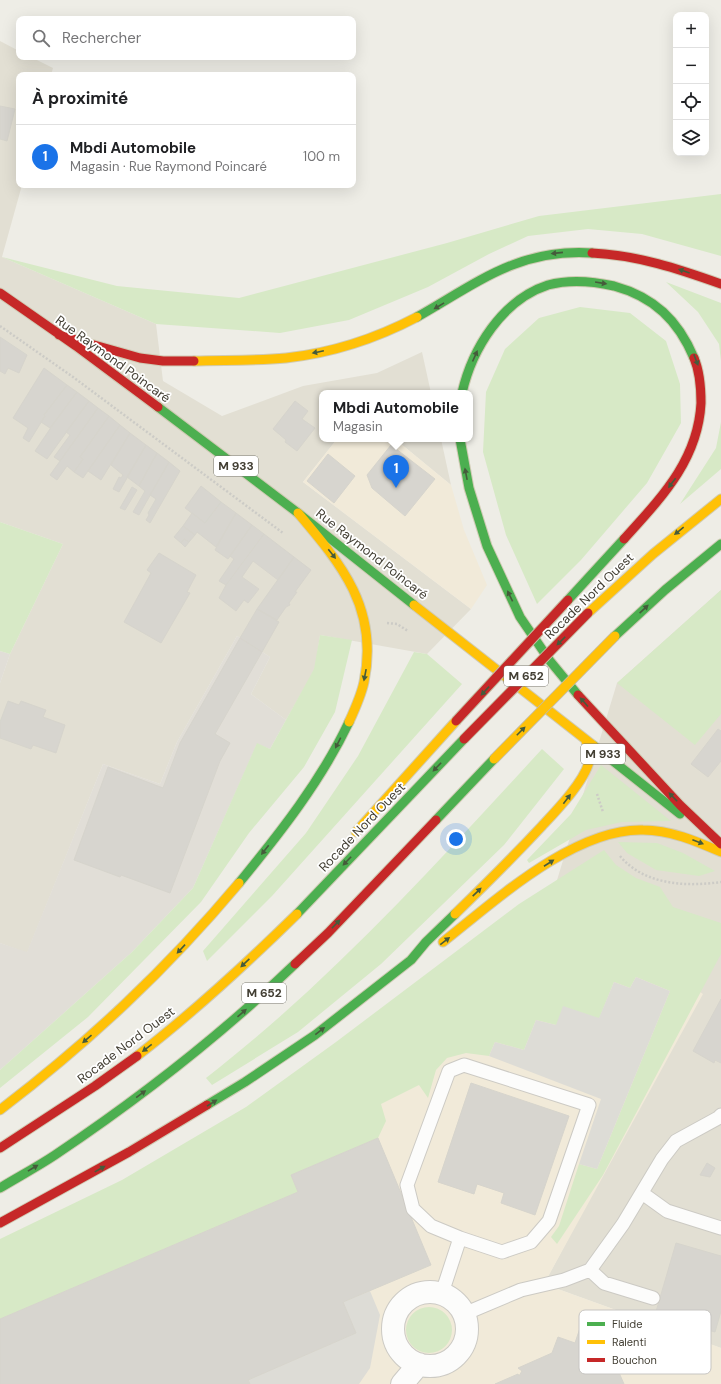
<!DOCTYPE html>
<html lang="fr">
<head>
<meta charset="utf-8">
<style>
	:root { --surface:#fff; --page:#f6f6f6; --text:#202124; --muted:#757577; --line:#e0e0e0; --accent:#1a73e8 }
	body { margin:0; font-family:"DM Sans",sans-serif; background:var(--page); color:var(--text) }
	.controls { position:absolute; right:12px; top:12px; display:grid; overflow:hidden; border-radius:8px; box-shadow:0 4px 16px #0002 }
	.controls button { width:36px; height:36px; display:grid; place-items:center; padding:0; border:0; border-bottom:1px solid var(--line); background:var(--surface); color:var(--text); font:20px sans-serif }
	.you { position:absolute; left:456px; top:839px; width:14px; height:14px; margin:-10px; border:3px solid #fff; border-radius:50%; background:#1a73e8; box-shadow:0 0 0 6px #1a73e833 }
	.badge { display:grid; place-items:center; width:26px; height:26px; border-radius:50%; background:var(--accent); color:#fff; font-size:13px; font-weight:700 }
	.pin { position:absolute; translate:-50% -33px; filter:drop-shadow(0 1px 2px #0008) }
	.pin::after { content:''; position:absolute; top:21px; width:14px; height:12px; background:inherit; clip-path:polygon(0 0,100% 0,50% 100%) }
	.popup { position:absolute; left:319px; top:390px; width:154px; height:52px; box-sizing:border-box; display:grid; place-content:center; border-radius:8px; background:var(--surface); filter:drop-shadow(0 1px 3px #0005); font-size:13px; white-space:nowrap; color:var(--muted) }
	.popup b { font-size:15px; color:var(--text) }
	.popup::after { content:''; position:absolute; left:50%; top:100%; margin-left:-8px; border:8px solid transparent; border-top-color:var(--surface) }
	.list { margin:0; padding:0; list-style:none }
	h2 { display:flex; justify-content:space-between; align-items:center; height:52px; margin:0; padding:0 16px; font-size:17px }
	h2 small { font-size:13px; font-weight:400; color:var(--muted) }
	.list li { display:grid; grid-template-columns:26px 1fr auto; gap:12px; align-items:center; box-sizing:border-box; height:64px; padding:0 16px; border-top:1px solid var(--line) }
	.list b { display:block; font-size:15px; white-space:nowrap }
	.list p { margin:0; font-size:13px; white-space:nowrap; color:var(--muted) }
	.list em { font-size:13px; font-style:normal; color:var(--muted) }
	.icon { flex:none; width:22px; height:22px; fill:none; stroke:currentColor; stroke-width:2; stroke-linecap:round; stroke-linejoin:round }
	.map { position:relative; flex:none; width:721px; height:1384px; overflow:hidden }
	.search { position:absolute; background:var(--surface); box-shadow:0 4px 16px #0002; left:16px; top:16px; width:340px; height:44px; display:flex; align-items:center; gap:10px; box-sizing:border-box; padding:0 14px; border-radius:8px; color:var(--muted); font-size:15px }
	.panel { position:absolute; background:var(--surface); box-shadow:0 4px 16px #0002; left:16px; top:72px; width:340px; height:116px; border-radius:8px }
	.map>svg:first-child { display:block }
</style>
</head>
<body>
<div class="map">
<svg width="721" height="1384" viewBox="0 0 721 1384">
	<rect width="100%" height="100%" fill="#eeede6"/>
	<path fill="#e2dfd3" d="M0 41 19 51V57H31L53 68 51 75H19V185H22L2 257 156 324 163 381 222 416 303 386 377 373 422 352 431 393H322V439H337L303 482 471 609 427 654 320 635 315 669 286 720 251 694 270 657 237 636 177 742 160 784 103 764 27 953 0 943V683L10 654 63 544 0 522Z
		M395 439H441L451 485Z
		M721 590V1348L544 1284 603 1174 554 890 617 683Z"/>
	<path fill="#f1ead9" d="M337 439H395L451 485 464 530 487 585 471 609 303 482Z
		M554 890 703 994 544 1284 721 1348V1384H0V1242L151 1178Z"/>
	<path fill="#e1ded7" d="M237 636 270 657 251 694 286 720 270 749 257 744 193 888 132 952 0 1070V943L27 952 103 764 160 784 177 742Z
		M0 651 10 654 0 683Z"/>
	<path fill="#d7e9c6" d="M721 194V256L642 234 588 229 528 236 489 254 428 287 349 320 280 333 156 324 2 257 117 286 239 298 447 243 539 216Z
		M666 282 721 303V361L719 344 698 312Z
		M580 307 630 313 666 341 680 384 681 423 647 483 581 560 537 604 506 535 483 452 486 392 505 349 539 318Z
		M721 422V469L680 504 716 448Z
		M0 522 63 544 10 654 0 651Z
		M721 590V714L695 745 617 683Z
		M320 635 352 640 335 712 304 767 249 833 201 902 88 1017 0 1088V1070L132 952 193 888 257 743 270 749 314 669Z
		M414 652 427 654 462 684 272 896 207 961 203 951 306 833 358 756Z
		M542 749 564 769 504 845 381 964 298 1032 212 1085 206 1078C330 982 436 864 542 749Z
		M601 765 671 821 622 822 586 830 529 863 527 860 571 814Z
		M618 842 657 843 683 853 715 871 699 876 656 870 627 853Z
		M604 850 616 865 636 878 660 887 673 907 721 923V954L603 1175 557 1244 551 1237 559 1226 579 1164 597 1169 670 991 636 977 630 988 614 982 599 1019 556 1025 536 1020 524 1050 495 1042 489 1056 466 1053 447 1058 436 1070 428 1098 419 1085 381 1104 386 1121 378 1138 291 1175 298 1192 0 1319V1239L122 1180 246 1107 336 1042 519 904Z
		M406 1330a23 23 0 1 1 46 0a23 23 0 1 1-46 0Z"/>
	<path fill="#dddcd6" d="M636 977 670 991 597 1169 579 1164 601 1099 489 1056 495 1042 524 1050 536 1020 556 1025 563 1006 599 1018 614 982 630 988Z
		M370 1291 380 1315 370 1368 359 1384H250L248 1380 356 1333 343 1302Z"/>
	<path fill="#d7d5cf" stroke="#d6d4cc" d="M0 106 15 109 7 141 0 139Z
		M0 337 27 355 19 373 8 368 5 374 0 371Z
		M44 368 67 385 44 415 45 416 29 442 23 438 28 428 13 418Z
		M67 385 77 392 50 428 41 422 45 416 44 415Z
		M77 392 89 401 47 459 35 451 54 423Z
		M89 401 98 408 60 461 54 457 70 435 66 432Z
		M295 401 308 411 302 419 315 428 297 451 285 442 286 440 273 429Z
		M98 408 109 416 80 457 83 459 74 472 67 466 57 480 50 475Z
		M109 416 120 425 83 478 74 472 83 459 80 457Z
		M120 425 130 433 101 480 88 471Z
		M130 433 146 445 119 492 113 489 119 477 121 478 123 475 111 465Z
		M146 445 157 453 139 486 127 477Z
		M391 445 435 479 405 516 372 488 367 475Z
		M157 453 169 462 139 515 133 512 145 491 139 486Z
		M328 454 355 476 334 503 307 481Z
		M169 462 180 471 150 523 146 520 149 515 148 513 156 499 150 495Z
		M201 486 221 502 205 523 185 508Z
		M132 487 137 490 125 510 120 508Z
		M221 502 236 513 216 547 197 532 195 535 183 526 192 513 205 523Z
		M236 513 252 525 228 559 215 550Z
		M252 525 264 534 226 585 219 581 234 559 230 556Z
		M183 526 195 535 189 542 184 539 181 543 174 537Z
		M264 534 294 557 278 580 253 561 242 577 259 589 248 603 244 600 236 611 219 598 226 585Z
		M184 539 189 542 185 547 181 543Z
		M159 553 196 575 187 592 190 593 161 643 124 622 151 573 147 570Z
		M294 557 311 570 295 592H297L289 603 290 605 286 607 277 620 257 609Z
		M257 609 279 622 262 652 240 638Z
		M240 638 262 652 215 734 230 743 220 761 170 893 121 875 120 877 74 860 108 767 163 788 180 743Z
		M8 701 19 705 21 701 46 710 43 717 65 725 56 753 33 745 31 749 0 738V722Z
		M718 729 721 731V761L708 777 691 764Z
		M721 999V1063L715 1060 714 1063 693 1051Z
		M471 1083 569 1116 535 1215 501 1203 504 1193 477 1184 474 1194 438 1182Z
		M378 1138 431 1265 343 1302 356 1333 248 1380 250 1384H0V1319L298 1192 291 1175Z
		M707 1163 715 1168 710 1177 700 1175Z
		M676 1243 721 1256V1311L715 1332 655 1315Z
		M581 1325 601 1332 624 1384H495L518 1374 519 1376 522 1371 518 1368 552 1353 558 1337 575 1343Z"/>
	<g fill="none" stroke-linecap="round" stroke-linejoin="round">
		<defs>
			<path id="lane" d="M642 1193 667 1211 721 1228
				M590 1270 604 1283 653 1298
				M442 1293 460 1238 502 1252 531 1242 549 1221 589 1105 464 1065 449 1071 407 1185 413 1209 431 1226 460 1238
				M464 1314 521 1290 564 1280 590 1270 623 1224 662 1159 676 1141 718 1118 721 1115"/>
			<path id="street" d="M393 1329a37 37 0 1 1 74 0a37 37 0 1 1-74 0Z
				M402 1384 419 1364"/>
			<path id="fast" d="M417 317C477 283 519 248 592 253
				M462 393C472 349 502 300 548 285 570 279 592 281 614 286 654 297 678 320 694 358
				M158 407 298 513 414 605
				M460 439 469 488 487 546 520 617 550 661 578 695
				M568 600 624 539
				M615 636 665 590 721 544
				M594 746 680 814
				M436 820 494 759
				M239 883C280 833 321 781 349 722
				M297 914 464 739
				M207 1105 245 1082 315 1035 411 960 426 942 455 914
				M0 1188C18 1177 37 1167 55 1155 140 1098 221 1035 295 964"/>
			<path id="slow" d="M194 361C224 360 256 361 286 358 332 353 377 338 417 317
				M298 513C342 565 379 609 364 682 361 696 355 709 349 722
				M414 605 594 746
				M588 613 653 554 721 499
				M356 832 456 721
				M455 914C485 885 514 856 542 826 556 811 584 782 589 762 591 755 588 748 586 741
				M443 942C495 901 574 828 643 830 670 830 696 841 721 852
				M137 1056C194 1012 246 964 297 914
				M0 1110C90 1041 166 970 239 883"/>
			<path id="jam" d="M592 253C637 255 679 269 721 284
				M0 293 76 346 158 407
				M59 335 140 358 163 361H194
				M624 539C660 499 698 461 701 403 701 388 700 372 694 358
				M578 695 680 805 721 844
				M295 964 328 933 436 820
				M0 1148 95 1086 137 1056
				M0 1223 129 1152 207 1105"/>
		</defs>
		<use href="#lane" stroke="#cccac4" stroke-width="15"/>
		<use href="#street" stroke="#cccac4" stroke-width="24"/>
		<use href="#fast" stroke="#d0cbb4" stroke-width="11"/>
		<use href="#slow" stroke="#d0cbb4" stroke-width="11"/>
		<use href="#jam" stroke="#d0cbb4" stroke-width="11"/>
		<path stroke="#cccbc6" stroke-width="2.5" stroke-dasharray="2 2" stroke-linecap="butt" d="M0 326 73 377 283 533
			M387 623 397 624 408 631
			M597 794 603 812
			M620 856C644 885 686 887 721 882"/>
		<use href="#lane" stroke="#fcfcfb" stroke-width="13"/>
		<use href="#street" stroke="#fcfcfb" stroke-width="22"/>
		<use href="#fast" stroke="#4caf50" stroke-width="9"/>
		<use href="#slow" stroke="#ffc107" stroke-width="9"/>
		<use href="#jam" stroke="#c62828" stroke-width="9"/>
		<defs>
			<path id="slow-bridge" d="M494 759 615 636"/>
			<path id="jam-bridge" d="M456 721 568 600
				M464 739 588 613"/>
		</defs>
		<use href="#slow-bridge" stroke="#c5bda2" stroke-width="11" stroke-linecap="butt"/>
		<use href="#jam-bridge" stroke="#c5bda2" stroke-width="11" stroke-linecap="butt"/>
		<use href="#slow-bridge" stroke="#ffc107" stroke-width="9"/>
		<use href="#jam-bridge" stroke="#c62828" stroke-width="9"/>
	</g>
	<defs><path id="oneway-solid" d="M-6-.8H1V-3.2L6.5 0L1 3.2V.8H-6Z"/></defs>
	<g fill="#455b3b">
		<use href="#oneway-solid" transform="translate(557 253) rotate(174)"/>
		<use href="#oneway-solid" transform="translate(684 271) rotate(-161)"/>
		<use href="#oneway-solid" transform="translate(601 283) rotate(9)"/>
		<use href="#oneway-solid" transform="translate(439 306) rotate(149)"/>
		<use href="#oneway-solid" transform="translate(318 352) rotate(168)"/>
		<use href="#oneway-solid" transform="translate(475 356) rotate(-66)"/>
		<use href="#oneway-solid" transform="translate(696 360) rotate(69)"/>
		<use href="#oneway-solid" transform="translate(466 474) rotate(-101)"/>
		<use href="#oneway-solid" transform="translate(672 483) rotate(127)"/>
		<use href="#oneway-solid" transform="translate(679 531) rotate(141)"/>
		<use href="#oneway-solid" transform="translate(332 554) rotate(52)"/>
		<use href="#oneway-solid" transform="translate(510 596) rotate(-116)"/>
		<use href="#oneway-solid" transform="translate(644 609) rotate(-43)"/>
		<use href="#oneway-solid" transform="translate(561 641) rotate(135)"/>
		<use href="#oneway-solid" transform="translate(365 675) rotate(101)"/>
		<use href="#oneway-solid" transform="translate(485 691) rotate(133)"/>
		<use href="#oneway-solid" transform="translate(584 702) rotate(-132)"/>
		<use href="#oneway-solid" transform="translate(521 731) rotate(-45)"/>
		<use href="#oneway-solid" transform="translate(338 743) rotate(117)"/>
		<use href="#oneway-solid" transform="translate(437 767) rotate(134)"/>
		<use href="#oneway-solid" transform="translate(673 797) rotate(-134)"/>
		<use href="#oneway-solid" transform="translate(567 799) rotate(-53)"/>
		<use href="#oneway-solid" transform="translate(698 842) rotate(21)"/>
		<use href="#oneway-solid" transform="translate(265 850) rotate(128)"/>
		<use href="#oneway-solid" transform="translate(347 861) rotate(134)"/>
		<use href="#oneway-solid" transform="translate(549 863) rotate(-33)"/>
		<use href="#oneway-solid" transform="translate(477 892) rotate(-44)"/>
		<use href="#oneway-solid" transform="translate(336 924) rotate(-46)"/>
		<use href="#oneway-solid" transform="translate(445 941) rotate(-38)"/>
		<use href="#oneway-solid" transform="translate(181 949) rotate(133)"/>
		<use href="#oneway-solid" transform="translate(245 963) rotate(137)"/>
		<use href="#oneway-solid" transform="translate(242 1013) rotate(-41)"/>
		<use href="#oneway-solid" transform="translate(320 1031) rotate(-38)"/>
		<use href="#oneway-solid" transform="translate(87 1039) rotate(139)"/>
		<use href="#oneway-solid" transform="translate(147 1048) rotate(142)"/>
		<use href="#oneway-solid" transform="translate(141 1094) rotate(-36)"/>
		<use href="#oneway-solid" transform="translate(212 1103) rotate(-32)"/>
		<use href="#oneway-solid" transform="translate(33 1168) rotate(-31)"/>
		<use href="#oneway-solid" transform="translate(100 1169) rotate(-29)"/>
	</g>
	<g text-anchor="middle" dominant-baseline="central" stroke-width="3.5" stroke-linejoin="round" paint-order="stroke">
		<g fill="#fff" stroke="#7b7971" stroke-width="1">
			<rect x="214" y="456" width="44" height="20" rx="3"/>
			<rect x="504" y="666" width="44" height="20" rx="3"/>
			<rect x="581" y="744" width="44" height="20" rx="3"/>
			<rect x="242" y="983" width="44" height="20" rx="3"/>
		</g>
		<g font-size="12" font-weight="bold" fill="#433f34">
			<text x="236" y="466">M 933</text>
			<text x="526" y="676">M 652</text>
			<text x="603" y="754">M 933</text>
			<text x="264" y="993">M 652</text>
		</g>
		<g font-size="13" fill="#433f34" stroke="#fff">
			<text transform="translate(113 359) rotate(36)">Rue Raymond Poincaré</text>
			<text transform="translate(372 554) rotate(38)">Rue Raymond Poincaré</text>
			<text transform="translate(589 596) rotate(-44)">Rocade Nord Ouest</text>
			<text transform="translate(362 827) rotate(-46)">Rocade Nord Ouest</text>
			<text transform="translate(126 1045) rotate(-37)">Rocade Nord Ouest</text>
		</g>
	</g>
	<rect x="579" y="1310" width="132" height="64" rx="6" fill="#fff" stroke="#c7c5c2" stroke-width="1"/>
	<rect x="587" y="1322" width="18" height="4" fill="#4caf50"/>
	<rect x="587" y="1340" width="18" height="4" fill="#ffc107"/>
	<rect x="587" y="1358" width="18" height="4" fill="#c62828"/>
	<g font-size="11" fill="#433f34">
		<text x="612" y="1328">Fluide</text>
		<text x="612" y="1346">Ralenti</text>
		<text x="612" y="1364">Bouchon</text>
	</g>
</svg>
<div class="controls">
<button>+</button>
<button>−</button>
<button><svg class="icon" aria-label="locate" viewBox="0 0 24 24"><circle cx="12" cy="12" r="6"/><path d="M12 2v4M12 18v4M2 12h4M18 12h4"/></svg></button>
<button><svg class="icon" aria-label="layers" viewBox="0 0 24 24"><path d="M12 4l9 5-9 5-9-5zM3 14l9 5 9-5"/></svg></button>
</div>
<div class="you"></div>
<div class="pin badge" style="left:396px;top:488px">1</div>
<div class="popup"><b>Mbdi Automobile</b>Magasin</div>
<div class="search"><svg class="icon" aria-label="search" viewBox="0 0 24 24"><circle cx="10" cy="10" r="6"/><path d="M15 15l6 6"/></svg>Rechercher</div>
<section class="panel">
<h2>À proximité<small></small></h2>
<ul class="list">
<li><span class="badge">1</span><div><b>Mbdi Automobile</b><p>Magasin · Rue Raymond Poincaré</p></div><em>100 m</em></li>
</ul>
</section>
</div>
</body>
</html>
